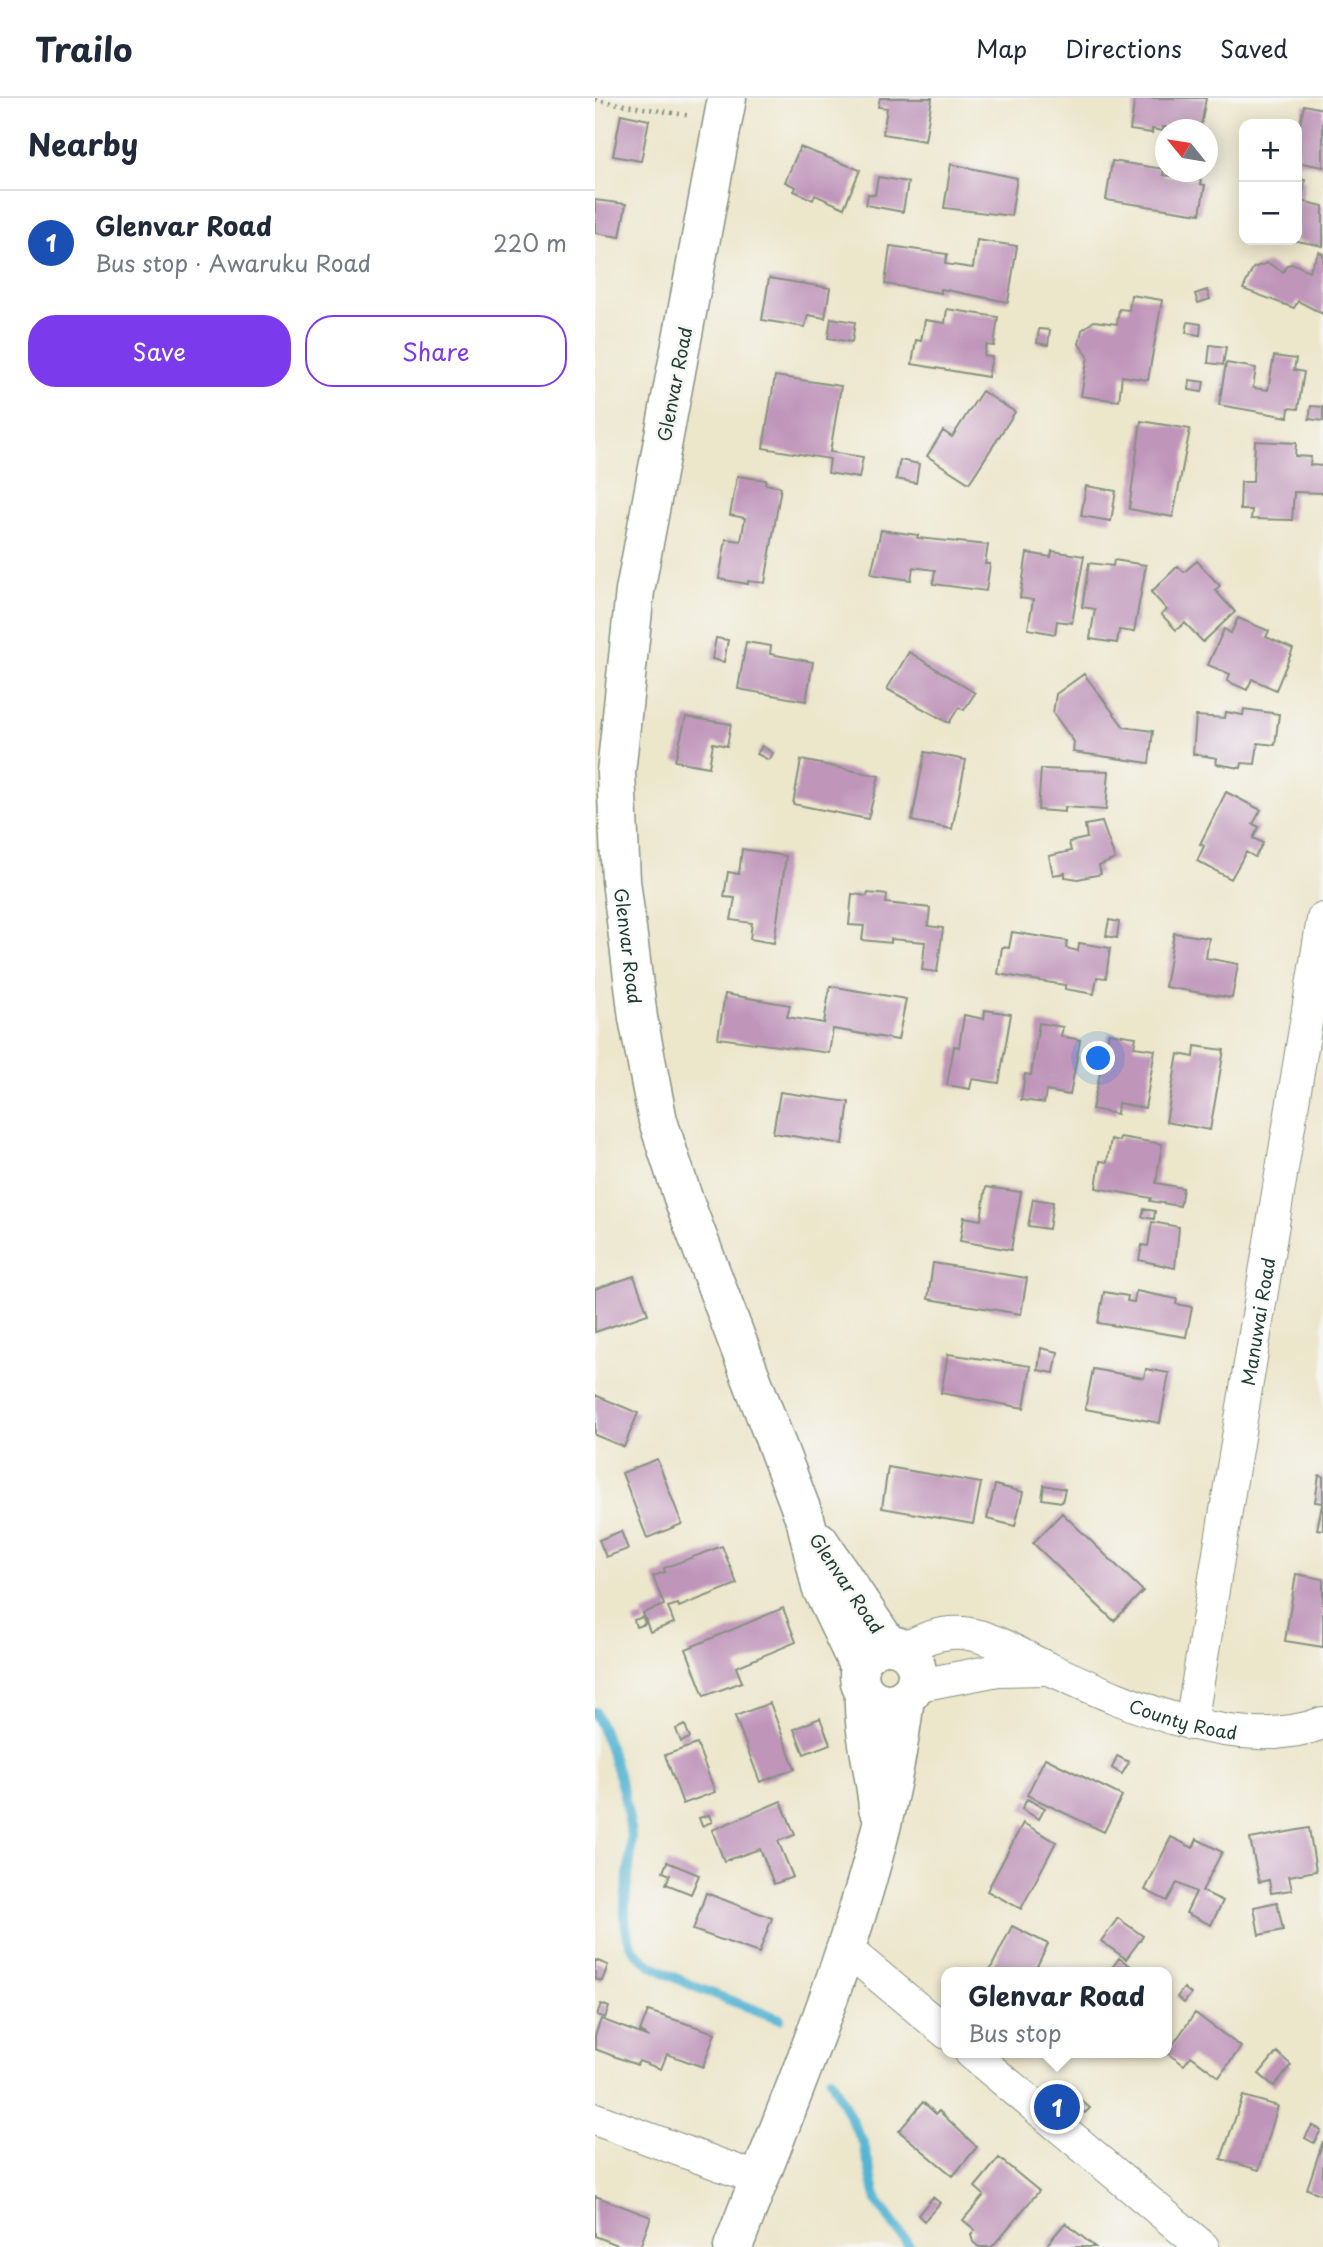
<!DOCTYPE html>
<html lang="en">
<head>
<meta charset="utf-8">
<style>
	:root { --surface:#fff; --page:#f2f2f3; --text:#1f2937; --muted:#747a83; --line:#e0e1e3; --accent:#7c3aed }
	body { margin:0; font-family:"Playpen Sans",sans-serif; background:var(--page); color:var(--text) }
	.controls { position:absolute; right:21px; top:21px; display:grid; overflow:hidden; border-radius:14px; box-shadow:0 4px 18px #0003 }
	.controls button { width:63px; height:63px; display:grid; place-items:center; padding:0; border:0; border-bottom:2px solid var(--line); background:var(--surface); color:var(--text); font:35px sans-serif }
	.compass { position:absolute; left:560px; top:21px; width:63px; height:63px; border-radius:50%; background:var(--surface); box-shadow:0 4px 18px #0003; rotate:300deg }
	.you { position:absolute; left:504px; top:961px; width:24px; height:24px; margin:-18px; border:5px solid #fff; border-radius:50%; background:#1a73e8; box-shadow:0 0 0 10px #1a73e833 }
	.badge { display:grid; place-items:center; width:46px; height:46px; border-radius:50%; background:var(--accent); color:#fff; font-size:23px; font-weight:700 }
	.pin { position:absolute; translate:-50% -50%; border:4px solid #fff; box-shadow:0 2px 7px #0006 }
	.popup { position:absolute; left:346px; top:1869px; width:231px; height:91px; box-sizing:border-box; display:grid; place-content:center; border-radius:14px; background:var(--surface); filter:drop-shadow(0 2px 5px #0005); font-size:23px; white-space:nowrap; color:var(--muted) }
	.popup b { font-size:26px; color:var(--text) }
	.popup::after { content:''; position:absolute; left:50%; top:100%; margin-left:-14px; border:14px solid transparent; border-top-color:var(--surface) }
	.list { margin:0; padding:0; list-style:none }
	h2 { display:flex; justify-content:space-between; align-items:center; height:91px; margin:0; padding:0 28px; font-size:30px }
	h2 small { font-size:23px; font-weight:400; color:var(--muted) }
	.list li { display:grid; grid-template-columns:46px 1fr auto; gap:21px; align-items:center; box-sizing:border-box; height:105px; padding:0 28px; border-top:2px solid var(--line) }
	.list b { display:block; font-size:26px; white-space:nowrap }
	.list p { margin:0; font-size:23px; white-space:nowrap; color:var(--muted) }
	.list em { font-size:23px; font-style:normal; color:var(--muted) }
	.actions { display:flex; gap:14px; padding:21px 28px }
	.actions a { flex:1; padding:16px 0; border:2px solid var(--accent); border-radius:28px; text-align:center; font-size:24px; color:var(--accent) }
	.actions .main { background:var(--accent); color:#fff }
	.map { position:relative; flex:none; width:728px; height:2149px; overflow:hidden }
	header { display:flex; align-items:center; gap:42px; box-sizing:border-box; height:98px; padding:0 35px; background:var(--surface); border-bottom:2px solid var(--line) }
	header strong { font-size:33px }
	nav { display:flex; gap:38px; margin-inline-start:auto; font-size:24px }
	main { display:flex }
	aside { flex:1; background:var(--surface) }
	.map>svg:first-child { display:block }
</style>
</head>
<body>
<header>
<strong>Trailo</strong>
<nav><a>Map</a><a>Directions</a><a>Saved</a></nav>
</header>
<main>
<aside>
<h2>Nearby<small></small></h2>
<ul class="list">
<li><span class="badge" style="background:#1a4fb4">1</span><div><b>Glenvar Road</b><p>Bus stop · Awaruku Road</p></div><em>220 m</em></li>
</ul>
<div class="actions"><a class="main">Save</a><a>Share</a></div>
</aside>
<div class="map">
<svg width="728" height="2149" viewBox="0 0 728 2149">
	<rect width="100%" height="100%" fill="#f6f6f2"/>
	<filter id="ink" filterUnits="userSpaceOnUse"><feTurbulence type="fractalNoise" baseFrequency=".0143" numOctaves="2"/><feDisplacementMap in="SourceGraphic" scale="14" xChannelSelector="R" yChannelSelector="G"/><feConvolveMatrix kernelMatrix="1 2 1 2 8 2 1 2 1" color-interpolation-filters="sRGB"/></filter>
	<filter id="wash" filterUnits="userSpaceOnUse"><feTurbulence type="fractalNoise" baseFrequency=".00686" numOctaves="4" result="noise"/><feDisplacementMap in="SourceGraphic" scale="28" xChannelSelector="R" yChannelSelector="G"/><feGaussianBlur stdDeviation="1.57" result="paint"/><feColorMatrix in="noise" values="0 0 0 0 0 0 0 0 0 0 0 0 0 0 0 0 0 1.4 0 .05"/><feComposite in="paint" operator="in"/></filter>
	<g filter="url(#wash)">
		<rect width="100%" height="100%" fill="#ece6cb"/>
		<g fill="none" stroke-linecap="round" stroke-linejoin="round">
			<path stroke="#54b4d3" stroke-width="10" d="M0 1614C16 1652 32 1695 36 1737 39 1771 18 1822 40 1853 58 1878 153 1908 185 1921
				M236 1981 269 2047 282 2103 315 2149"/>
		</g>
		<g id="blocks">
			<path fill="#bf95ba" d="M285 0H337L330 43 288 36 292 10 283 9Z
				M540 0H611L606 28 592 26 591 31 568 29V33L557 31V35L535 32Z
				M709 7 728 11V69L702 64V26H705Z
				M26 16 54 22 46 63 18 58Z
				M205 49 265 72 249 110 220 97 218 102 199 93 201 89 190 84Z
				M517 63 569 71 568 77 606 82 605 86 610 87 605 116 511 102Z
				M356 66 422 80 416 118 349 110Z
				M283 79 313 84 308 114 271 107 273 96 280 97Z
				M702 81 710 82 707 103 728 108V148L702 143Z
				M0 102 31 106 25 139 0 135Z
				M382 142 422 148 413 204 346 191V195L290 186 295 148 352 156 350 166 378 170Z
				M724 154 728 156V216L703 203 699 210 648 191 658 170 673 165 688 174 692 167 699 166 714 173Z
				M174 180 235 190 230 220 213 217 210 229 167 222Z
				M612 192 615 201 603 205 600 196Z
				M536 197 567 202 553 282 527 278 524 303 486 298 493 258 484 246 487 232 499 223 522 226 524 211 534 212Z
				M352 211 403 219 399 248 391 247 389 258 397 259 393 279 317 266 321 242 326 243 330 222 350 225Z
				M236 220 260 224 257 244 233 240Z
				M593 224 606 226 605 237 591 235Z
				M444 231 455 232 453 247 442 245Z
				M615 247 631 249 628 267 613 265Z
				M679 258 701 261 699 272 709 274 703 311 694 310 693 319 624 307 631 265 661 270 658 290 673 292Z
				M180 278 246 288 235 354 268 359 264 380 233 375 235 361 168 350Z
				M595 282 609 284 607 294 594 292Z
				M387 293 420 314 374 385 332 358 348 333 357 339Z
				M716 308 728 309V323L714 321Z
				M546 323 595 331 578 419 534 411Z
				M660 343 701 345 700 358 716 359 715 367 728 368V395L699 394 697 422 656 421 657 412H645L646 384H658Z
				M305 362 324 366 321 385 301 381Z
				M142 378 171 382 170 386 186 389 170 485 153 483V486L124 481 131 441 146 443 150 420 135 417Z
				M491 388 521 393 516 423 486 418Z
				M286 432 323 437 322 440 393 447 390 466H395L391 493 338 486 340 472 318 469 316 482 276 476Z
				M457 453 489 458 477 525 462 523 460 536 433 531 438 502 425 500 432 455 456 459Z
				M519 462 551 467 539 534 524 532 522 545 495 541 500 511 487 509 494 465 518 468Z
				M602 463 625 488 620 492 640 514 608 544 590 525 581 532 566 516 572 512 556 494 583 468 589 474Z
				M643 520 674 533 671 539 698 551 681 592 657 581 652 592 632 583 635 576 613 567 629 531 636 535Z
				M121 540 133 542 129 564 117 561Z
				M151 544 176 548 175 556 218 564 211 603 143 591Z
				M314 554 380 595 369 612 364 609 354 625 292 591Z
				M489 576 529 629 558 633 554 665 478 654 479 644 458 615 461 596Z
				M649 611 684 616 680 647 663 645 660 666 647 665 646 670 621 666 622 660 598 656 601 618 630 620 631 614 648 617Z
				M91 619 136 626 132 648 118 645 114 669 80 663Z
				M167 648 178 655 174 662 162 656Z
				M330 654 371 662 357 731 317 723Z
				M206 662 284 678 273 721 198 706Z
				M446 671 514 673 511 712 470 709V714L443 712Z
				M631 694 666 712 658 726 664 729 658 740 668 745 660 759 651 754 636 781 602 763 609 748 605 746Z
				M507 724 520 761 504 768 506 776 483 781 470 779V775L458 777 454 758 476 753 474 744 492 740 490 727Z
				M147 751 191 758 179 845 155 841 157 825 136 822 140 800 129 799 133 774 144 776Z
				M273 795 292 797 291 805 335 810 333 828 348 830 342 874 327 872 330 844 296 841V845L267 842 269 828 254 827 257 796 272 798Z
				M514 822 524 824 522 840 511 838Z
				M417 834 472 843 471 850 483 853 484 845 515 850 511 880 502 879 499 896 470 891V887L403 876 407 849 414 850Z
				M579 835 614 840 611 860 643 866 637 900 570 889Z
				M235 888 311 901 303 942 238 931 234 955 123 940 130 896 195 907 192 919 229 925Z
				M390 912 416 916 404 985 377 981 375 991 352 987 359 948 364 949 369 917 389 921Z
				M444 925 468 929 466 938 485 942 475 997 451 993 449 1005 426 1002 430 976 436 977Z
				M514 935 541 939 539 949 560 952 550 1010 523 1005 522 1016 497 1011Z
				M600 948 629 952 615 1032 571 1024 583 956 599 959Z
				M185 994 254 1004 248 1046 178 1035Z
				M525 1039 567 1046 561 1085 588 1090 585 1108 555 1103 556 1100 501 1090 505 1063 512 1064 516 1041 524 1043Z
				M391 1089 426 1094 416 1152 365 1143 369 1119 386 1122Z
				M438 1101 458 1104 454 1131 433 1128Z
				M549 1111 560 1113 559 1121 547 1119Z
				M557 1124 584 1129 580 1170 544 1162 547 1147 553 1148Z
				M338 1165 432 1180 426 1216 333 1201Z
				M39 1178 53 1216 0 1234V1191Z
				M541 1193 582 1201 581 1206 597 1209 591 1239 503 1225 509 1194 533 1198 532 1203 539 1204Z
				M446 1250 463 1254 459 1275 443 1272Z
				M353 1256 436 1268 429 1310 346 1295Z
				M498 1271 549 1280 551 1271 574 1275 565 1325 490 1311Z
				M0 1297 43 1315 29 1349 0 1337Z
				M62 1361 87 1426 52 1440 27 1375Z
				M293 1369 386 1385 378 1426 287 1410Z
				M724 1377 728 1378V1405L720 1404Z
				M400 1387 428 1394 420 1428 392 1421Z
				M449 1387 470 1391 467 1404 447 1401Z
				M727 1407H728V1432L722 1431Z
				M467 1415 548 1493 519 1523 438 1445Z
				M26 1433 33 1451 11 1459 4 1442Z
				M127 1448 142 1486 84 1509 83 1506 73 1509 79 1525 55 1534 48 1515 69 1507 58 1478 70 1474 69 1470Z
				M701 1476 728 1481V1549L690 1543Z
				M188 1510 201 1544 141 1569 147 1584 109 1598 91 1551Z
				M48 1519 50 1526 41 1529 39 1522Z
				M175 1605 200 1671 165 1684 140 1618Z
				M225 1620 235 1646 209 1656 199 1631Z
				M90 1627 95 1640 86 1644 81 1631Z
				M102 1646 120 1694 88 1706 70 1657Z
				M522 1658 534 1664 527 1676 517 1670Z
				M450 1660 527 1698 509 1734 432 1697Z
				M432 1701 450 1710 444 1721 427 1711Z
				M186 1703 200 1737 183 1743 198 1779 179 1786 165 1751 129 1763 117 1732Z
				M114 1717 117 1724 107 1728 104 1720Z
				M428 1725 461 1744 426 1811 392 1793Z
				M714 1730 721 1773 694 1778 697 1792 676 1795 674 1782 664 1784 655 1741Z
				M576 1739 598 1750 602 1741 627 1754 607 1793 628 1803 616 1827 591 1815 601 1794 582 1785 572 1803 550 1792Z
				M72 1764 104 1777 96 1796 71 1786 75 1777 68 1774Z
				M111 1795 177 1820 164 1855 98 1832Z
				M682 1804 688 1832 664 1837 659 1809Z
				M523 1820 548 1838 531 1861 506 1843Z
				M417 1828 453 1846 439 1874H394Z
				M524 1860 544 1874H514Z
				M0 1862 13 1867 7 1883 0 1881Z
				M589 1890 596 1896 589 1905 582 1899Z
				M6 1906 14 1909 10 1920 2 1917Z
				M53 1913 120 1935 108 1969 72 1956 66 1971 44 1963 42 1967 0 1951V1938L6 1921 54 1939 45 1934Z
				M600 1915 646 1949 624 1979 596 1958 589 1967 572 1955Z
				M682 1954 696 1967 679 1988 664 1976Z
				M481 1998 495 2010 490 2015 476 2003Z
				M648 1998 683 2008 664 2072 626 2061Z
				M328 2004 341 2016 344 2013 382 2049 358 2078 304 2033Z
				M717 2027 726 2032 719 2045 710 2040Z
				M728 2043V2097L712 2091Z
				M404 2060 444 2093 397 2149H384L378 2144 376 2137 380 2132 368 2122 389 2097 380 2089Z
				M0 2098 56 2119 45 2149H28L0 2138Z
				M338 2099 345 2105 329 2123 323 2117Z
				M470 2125 500 2149H450Z"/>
		</g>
	</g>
	<g filter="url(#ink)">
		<use href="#blocks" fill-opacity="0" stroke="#869280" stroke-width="2"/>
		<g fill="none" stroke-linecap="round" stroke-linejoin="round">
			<defs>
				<g id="minor">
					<path id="s1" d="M308 1552C326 1541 347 1533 368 1535 401 1539 427 1559 457 1572 534 1607 643 1657 728 1625"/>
					<path d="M319 1588 403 1572 453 1571"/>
					<path id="s2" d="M596 1626 728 821"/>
					<path d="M250 1850 352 1935"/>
					<path d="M376 1955 608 2149"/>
					<path d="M0 2021 164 2081"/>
				</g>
				<g id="major">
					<path id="s3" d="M132 0 40 493 21 675 26 782 43 920 63 1023 89 1103 211 1424 226 1489 265 1571"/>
					<path d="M224 1443 293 1547"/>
					<circle cx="293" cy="1576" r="29"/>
					<path d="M269 1594C267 1634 280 1670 283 1710"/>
					<path d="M138 2149C204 1976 290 1783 310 1599"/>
				</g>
			</defs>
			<use href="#minor" stroke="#869280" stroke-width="34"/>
			<use href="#major" stroke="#869280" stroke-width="41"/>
			<path stroke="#869280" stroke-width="4.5" stroke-dasharray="2 5" stroke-linecap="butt" d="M0 2 96 18"/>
			<use href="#minor" stroke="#fff" stroke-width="32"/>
			<use href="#major" stroke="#fff" stroke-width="38"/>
		</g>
	</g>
	<g text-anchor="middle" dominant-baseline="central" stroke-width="5" stroke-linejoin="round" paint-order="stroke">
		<g font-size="18" fill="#1f3d34" stroke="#f6f6f2">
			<text transform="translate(79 286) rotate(-79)">Glenvar Road</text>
			<text stroke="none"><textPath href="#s3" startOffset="858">Glenvar Road</textPath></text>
			<text stroke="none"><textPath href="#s2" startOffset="408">Manuwai Road</textPath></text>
			<text transform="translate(252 1485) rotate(56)">Glenvar Road</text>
			<text stroke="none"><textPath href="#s1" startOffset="301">County Road</textPath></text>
		</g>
	</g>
</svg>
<div class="controls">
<button>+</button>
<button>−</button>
</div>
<svg class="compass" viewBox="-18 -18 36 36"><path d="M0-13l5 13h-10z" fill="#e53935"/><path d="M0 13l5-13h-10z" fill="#747a83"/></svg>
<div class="you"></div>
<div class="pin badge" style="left:462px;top:2009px;background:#1a4fb4">1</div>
<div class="popup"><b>Glenvar Road</b>Bus stop</div>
</div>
</main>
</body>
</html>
